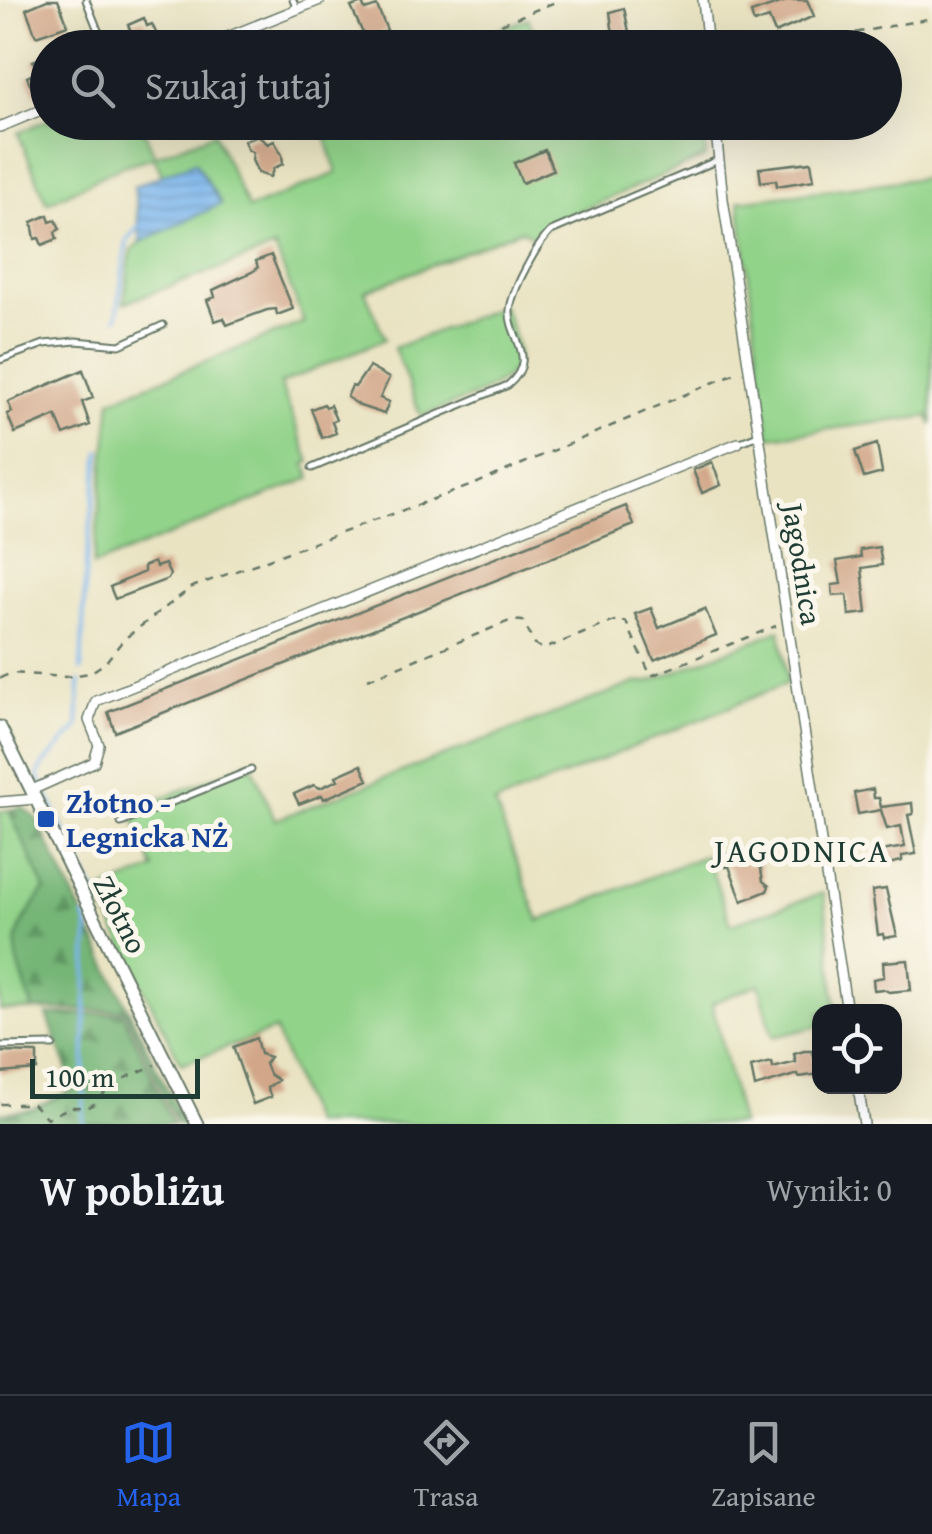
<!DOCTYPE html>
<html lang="pl">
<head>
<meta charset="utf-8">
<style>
	:root { --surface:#171b24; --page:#20242c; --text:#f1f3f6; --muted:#9ea1a6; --line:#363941; --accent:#2563eb }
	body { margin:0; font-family:"Gentium Book Plus",serif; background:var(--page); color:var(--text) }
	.controls { position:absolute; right:30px; bottom:30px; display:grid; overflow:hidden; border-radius:20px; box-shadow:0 10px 40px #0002 }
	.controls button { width:90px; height:90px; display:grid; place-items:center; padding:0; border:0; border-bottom:2px solid var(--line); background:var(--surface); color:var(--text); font:50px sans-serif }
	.scale { position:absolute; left:30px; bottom:25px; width:170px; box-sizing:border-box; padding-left:10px; border:5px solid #1f3d34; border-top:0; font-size:28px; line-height:35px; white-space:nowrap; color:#1f3d34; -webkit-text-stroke:8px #fbf7ec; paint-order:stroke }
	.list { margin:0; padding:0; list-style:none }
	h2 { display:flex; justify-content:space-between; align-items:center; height:130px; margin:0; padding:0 40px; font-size:42px }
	h2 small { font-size:32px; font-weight:400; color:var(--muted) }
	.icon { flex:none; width:55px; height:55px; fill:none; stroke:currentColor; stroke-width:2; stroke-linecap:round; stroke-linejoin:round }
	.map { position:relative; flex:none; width:932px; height:1124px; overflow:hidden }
	.search { position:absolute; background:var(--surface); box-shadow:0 10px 40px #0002; left:30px; right:30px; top:30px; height:110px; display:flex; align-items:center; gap:25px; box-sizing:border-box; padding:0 35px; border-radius:55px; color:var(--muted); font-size:38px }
	.sheet { height:270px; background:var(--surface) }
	nav { display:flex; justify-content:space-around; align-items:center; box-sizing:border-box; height:140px; border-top:2px solid var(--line); background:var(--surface); font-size:28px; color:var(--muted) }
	nav a { display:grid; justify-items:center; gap:5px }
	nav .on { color:var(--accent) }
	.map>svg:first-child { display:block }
</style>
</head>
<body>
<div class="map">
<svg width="932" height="1124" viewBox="0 0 932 1124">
	<defs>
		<pattern id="forest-firs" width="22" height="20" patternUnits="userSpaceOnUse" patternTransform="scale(2.5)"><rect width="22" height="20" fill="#75b576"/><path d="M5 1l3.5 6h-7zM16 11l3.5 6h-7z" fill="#5f9462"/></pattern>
		<pattern id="water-rules" width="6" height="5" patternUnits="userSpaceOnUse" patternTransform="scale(2.5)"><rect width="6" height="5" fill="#7cb6ed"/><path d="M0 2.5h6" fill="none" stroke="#6595c1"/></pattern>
	</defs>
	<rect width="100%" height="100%" fill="#fbf7ec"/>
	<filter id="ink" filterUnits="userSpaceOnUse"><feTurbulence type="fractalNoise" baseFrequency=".01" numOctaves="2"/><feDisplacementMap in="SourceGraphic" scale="20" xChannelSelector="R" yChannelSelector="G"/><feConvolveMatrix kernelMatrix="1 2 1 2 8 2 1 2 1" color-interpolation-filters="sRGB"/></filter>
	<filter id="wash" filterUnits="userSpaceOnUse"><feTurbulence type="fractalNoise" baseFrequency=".0048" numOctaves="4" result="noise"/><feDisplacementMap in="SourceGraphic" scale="40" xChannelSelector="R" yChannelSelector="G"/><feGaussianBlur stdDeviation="2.25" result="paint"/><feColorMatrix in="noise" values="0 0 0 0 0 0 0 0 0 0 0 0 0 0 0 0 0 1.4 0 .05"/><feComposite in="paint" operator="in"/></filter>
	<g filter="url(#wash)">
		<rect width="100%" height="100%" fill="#e9e3c2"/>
		<path fill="#92d38a" stroke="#58885f" stroke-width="2.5" d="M528 18 540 47H456Z
			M47 120 48 122 141 123 155 156 214 133 248 209 337 173 321 123H702L706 157 546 225 535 238 521 230 365 291 385 339 280 384 310 462 305 464 311 478 93 566 111 400 304 322 275 248 124 303 131 251 141 242 221 203 195 163 162 175 154 157 122 166 47 203 18 133Z
			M932 177V425L929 416 769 437 739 201Z
			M503 306C508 321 520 345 517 361 513 387 443 407 421 416L394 348Z
			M780 630 788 683 495 804 539 921 706 855 731 924 824 893 836 1011 820 1012 819 1026 773 1037 759 984 712 1003 741 1124H312L275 1030 181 1064 97 893 154 869 131 811 251 762 275 820 635 683 649 682Z
			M9 810 45 889C3 946 14 946 33 1010H0V811Z"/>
		<path fill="url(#forest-firs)" stroke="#4a7955" stroke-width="2.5" d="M22 807 36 818 184 1124H177L125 1010H33C13 944 4 947 45 889L9 810Z
			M123 1013 173 1124H0V1113L30 1110 75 1089 47 1015Z"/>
		<path fill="url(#water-rules)" stroke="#4e7a90" stroke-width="2.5" d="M195 162 221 204 141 242 134 186Z"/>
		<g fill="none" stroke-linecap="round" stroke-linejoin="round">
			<path stroke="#7cb6ed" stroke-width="4" d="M117 318 127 240 139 226
				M81 670 86 563 100 451
				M80 682 78 727 42 766 38 776 100 905
				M83 1124 88 924 84 916"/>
		</g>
		<g id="blocks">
			<path fill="#d2a789" d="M47 0H58L68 25 36 36 26 9Z
				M789 0H807L814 16 775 33 769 18 754 23 751 13Z
				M362 3 365 10 377 6 387 30 367 42 351 7Z
				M624 8 632 46 621 48 612 28 610 12Z
				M144 18 147 26 152 24 158 37 141 44 142 48H126L124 41 133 37 128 25Z
				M48 55V95L45 91 35 95 27 77 38 72 33 61Z
				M258 136 268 144 274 141 282 155 283 164 274 168 270 177 258 173 252 160 253 153 248 150 244 141Z
				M545 150 553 170 522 183 514 163Z
				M811 162 814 180 777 186 776 180 761 182 759 168Z
				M48 215 50 222 56 220 60 229 55 232 57 239 42 245 39 238 35 239 32 222Z
				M271 255 293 309 277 315 276 309 267 310 227 325 224 318 215 321 207 300 215 297 213 290 252 272 258 268 256 261Z
				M369 367 389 378 380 398 389 402 384 414 360 406 347 397 352 386 355 387Z
				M83 370 93 398 82 402 90 425 64 435 56 416 15 433 7 414 12 412 8 402Z
				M324 404 326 407 330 405 336 420 332 422 336 433 322 438 311 409Z
				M877 444 882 473 864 478 855 451Z
				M712 462 721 485 702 493 693 470Z
				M626 506 634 525 115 732 108 712Z
				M879 547 882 565 862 568 867 613 849 615 847 595 833 596 832 585 841 584 837 561 861 557 860 550Z
				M154 562 156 567 165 564 170 575 168 579 115 599 110 587 144 572V566Z
				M651 608 659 628 705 609 716 635 654 660 635 614Z
				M361 765 368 780 324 799 322 795 299 804 294 794 314 785 320 788 338 780 336 776Z
				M873 789 874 798H879L881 807 912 803 913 814 908 815 916 854 902 856V861L883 865 881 851 905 847 901 826 887 829 881 810 858 814 854 793Z
				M739 849 746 865 760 863 763 881 769 886 767 891 742 901 729 866 726 867 721 856Z
				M886 889 897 936 884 938 883 934 878 935 872 891Z
				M908 960 911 990 889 992 883 989 874 990 873 979 884 977 883 962Z
				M256 1038 260 1054 270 1057 265 1064 269 1074 278 1080 267 1088 271 1097 253 1104 233 1047Z
				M804 1051H812L815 1060 818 1059 820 1074 799 1077 798 1074 755 1087 751 1067 772 1062 773 1068 796 1062 794 1054Z
				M0 1052 37 1053V1070L0 1073Z"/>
		</g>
	</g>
	<g filter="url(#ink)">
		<use href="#blocks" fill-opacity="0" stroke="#676" stroke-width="2.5"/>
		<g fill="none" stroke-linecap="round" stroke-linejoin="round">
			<defs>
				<path id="service" d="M86 0 105 48
					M293 0 297 9
					M0 360 44 344 76 341 120 345 163 325
					M738 443 758 435
					M312 468 508 385C540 358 508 338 510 310 512 290 537 244 551 231L718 160
					M121 823 251 770
					M0 1046 53 1045"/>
				<path id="minor" d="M703 0 708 48
					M200 48 320 0
					M715 122 723 199 847 1012
					M0 127 48 107
					M32 790 94 762 99 745 89 720 96 701 738 443
					M0 802 36 799
					M858 1086 864 1124"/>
				<path id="tertiary" d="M0 727 197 1124"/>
			</defs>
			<use href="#service" stroke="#676" stroke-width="9"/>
			<use href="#minor" stroke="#676" stroke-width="12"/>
			<use href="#tertiary" stroke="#676" stroke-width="15"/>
			<path stroke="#676" stroke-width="2.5" stroke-dasharray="8 8" stroke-linecap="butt" d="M442 48 560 0
				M777 48 932 18
				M0 678 12 673 65 677 90 673 105 663 124 639 192 587 475 484 738 372
				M368 679 512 620 523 621 535 645 544 649 617 620 626 622 651 676 776 626
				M0 1104H33L47 1118 71 1107H88L98 1102 111 1084 155 1065"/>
			<use href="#service" stroke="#fff" stroke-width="5"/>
			<use href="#minor" stroke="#fff" stroke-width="9"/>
			<use href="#tertiary" stroke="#fff" stroke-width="11"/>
		</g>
	</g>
	<rect fill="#1a4fb4" stroke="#fbf7ec" stroke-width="4" x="36" y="809" width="20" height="20" rx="5"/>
	<g text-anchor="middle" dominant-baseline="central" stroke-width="10" stroke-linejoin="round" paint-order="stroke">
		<g font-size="30" fill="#1f3d34" stroke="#fbf7ec">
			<text transform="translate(803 564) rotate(81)">Jagodnica</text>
			<text transform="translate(121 914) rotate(63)">Złotno</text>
		</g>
		<g font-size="30" font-weight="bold" fill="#164399" stroke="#fbf7ec" text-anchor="start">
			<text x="66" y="802">Złotno -<tspan x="66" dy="34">Legnicka NŻ</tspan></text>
		</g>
		<g font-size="32" letter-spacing="2.5" fill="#1f3d34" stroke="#fbf7ec">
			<text x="802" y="850">JAGODNICA</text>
		</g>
	</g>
</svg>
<div class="controls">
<button><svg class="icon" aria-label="locate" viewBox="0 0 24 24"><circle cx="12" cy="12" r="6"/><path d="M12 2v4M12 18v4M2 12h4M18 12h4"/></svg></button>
</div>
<div class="scale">100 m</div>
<div class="search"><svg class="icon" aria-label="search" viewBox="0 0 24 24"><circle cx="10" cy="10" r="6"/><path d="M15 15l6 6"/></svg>Szukaj tutaj</div>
</div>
<section class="sheet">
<h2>W pobliżu<small>Wyniki: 0</small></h2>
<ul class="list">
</ul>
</section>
<nav>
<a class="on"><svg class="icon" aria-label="map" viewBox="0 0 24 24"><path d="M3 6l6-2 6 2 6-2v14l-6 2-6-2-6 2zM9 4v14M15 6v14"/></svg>Mapa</a>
<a><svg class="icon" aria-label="directions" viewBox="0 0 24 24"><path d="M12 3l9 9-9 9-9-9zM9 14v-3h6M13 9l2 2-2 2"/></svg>Trasa</a>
<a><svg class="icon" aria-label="saved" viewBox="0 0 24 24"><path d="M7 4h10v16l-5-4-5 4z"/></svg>Zapisane</a>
</nav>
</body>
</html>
